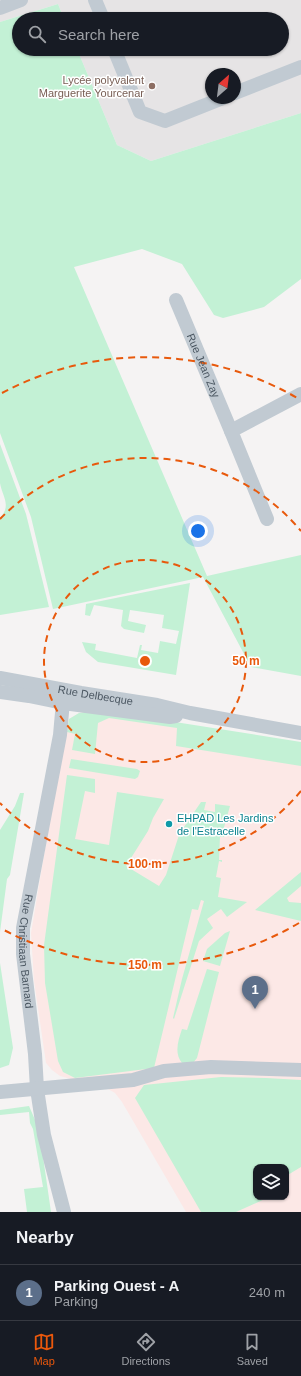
<!DOCTYPE html>
<html lang="en">
<head>
<meta charset="utf-8">
<style>
	:root { --surface:#171b24; --page:#20242c; --text:#f1f3f6; --muted:#9ea1a6; --line:#363941; --accent:#ea580c }
	body { margin:0; font-family:Helvetica,sans-serif; background:var(--page); color:var(--text) }
	.controls { position:absolute; right:12px; bottom:12px; display:grid; overflow:hidden; border-radius:8px; box-shadow:0 1px 3px #0004 }
	.controls button { width:36px; height:36px; display:grid; place-items:center; padding:0; border:0; border-bottom:1px solid var(--line); background:var(--surface); color:var(--text); font:20px sans-serif }
	.compass { position:absolute; left:205px; top:68px; width:36px; height:36px; border-radius:50%; background:var(--surface); box-shadow:0 1px 3px #0004; rotate:28deg }
	.you { position:absolute; left:198px; top:531px; width:14px; height:14px; margin:-10px; border:3px solid #fff; border-radius:50%; background:#1a73e8; box-shadow:0 0 0 6px #1a73e833 }
	.badge { display:grid; place-items:center; width:26px; height:26px; border-radius:50%; background:var(--accent); color:#fff; font-size:13px; font-weight:700 }
	.pin { position:absolute; translate:-50% -33px; filter:drop-shadow(0 1px 2px #0008) }
	.pin::after { content:''; position:absolute; top:21px; width:14px; height:12px; background:inherit; clip-path:polygon(0 0,100% 0,50% 100%) }
	.list { margin:0; padding:0; list-style:none }
	h2 { display:flex; justify-content:space-between; align-items:center; height:52px; margin:0; padding:0 16px; font-size:17px }
	h2 small { font-size:13px; font-weight:400; color:var(--muted) }
	.list li { display:grid; grid-template-columns:26px 1fr auto; gap:12px; align-items:center; box-sizing:border-box; height:56px; padding:0 16px; border-top:1px solid var(--line) }
	.list b { display:block; font-size:15px; white-space:nowrap }
	.list p { margin:0; font-size:13px; white-space:nowrap; color:var(--muted) }
	.list em { font-size:13px; font-style:normal; color:var(--muted) }
	.icon { flex:none; width:22px; height:22px; fill:none; stroke:currentColor; stroke-width:2; stroke-linecap:round; stroke-linejoin:round }
	.map { position:relative; flex:none; width:301px; height:1212px; overflow:hidden }
	.search { position:absolute; background:var(--surface); box-shadow:0 1px 3px #0004; left:12px; right:12px; top:12px; height:44px; display:flex; align-items:center; gap:10px; box-sizing:border-box; padding:0 14px; border-radius:22px; color:var(--muted); font-size:15px }
	.sheet { height:108px; background:var(--surface) }
	nav { display:flex; justify-content:space-around; align-items:center; box-sizing:border-box; height:56px; border-top:1px solid var(--line); background:var(--surface); font-size:11px; color:var(--muted) }
	nav a { display:grid; justify-items:center; gap:2px }
	nav .on { color:var(--accent) }
	.map>svg:first-child { display:block }
</style>
</head>
<body>
<div class="map">
<svg width="301" height="1212" viewBox="0 0 301 1212">
	<rect width="100%" height="100%" fill="#f5f3f3"/>
	<path fill="#e6e4e5" fill-rule="evenodd" d="M0 0H301V113L151 161 117 145 77 49H282V19H64L58 4 0 22ZM211 74H235V98H211Z"/>
	<path fill="#fce8e6" fill-rule="evenodd" d="M85 712 301 745V1212H186L122 1102 115 1093 108 1089 60 1076 52 1070 46 1063 34 981 31 933 57 778 69 719 79 713ZM256 1167H286V1197H256Z"/>
	<path fill="#c3f1d5" d="M58 4 64 19H19V49H77L117 145 151 161 301 113V279L264 307 223 318 214 315 182 264 142 249 74 267 207 576 301 555V676L251 667 203 577 53 609 31 517 0 433V22Z
		M0 444 26 514 49 607 0 615V518C12 505 2 496 0 483 0 470 0 457 0 444Z
		M190 583 176 675 98 662 86 652 82 642 96 644 95 650 137 658 140 645H142L141 650 158 653 160 641 176 644 179 631 162 628 164 615 130 610 128 621 146 625 144 633 124 629 121 626 123 610 94 605 90 616 85 615 86 604Z
		M85 712 175 722 301 742V766L176 746 177 728 109 718 98 723 95 754 72 750 75 734 67 732 69 719 79 713Z
		M71 759 137 769 140 771 138 777 135 779 69 768Z
		M67 775 95 779V793L85 791 75 839 109 845 117 792 164 799 153 818 148 831 126 866 159 886 166 875 180 832 179 831 180 829 182 830 201 802H206L204 810 215 812V804L230 806 223 831 225 832 224 837H220L219 860H222V862L219 861 216 877 221 878 218 897 247 902 227 917 221 909 207 919 213 928 199 941 174 1019 173 1018 182 979 204 901 201 900 198 910 192 909 154 1068 75 1078 63 1072 58 1061 45 983 44 945Z
		M20 793H24L10 875 7 879 0 932V830L15 806Z
		M301 872V886L287 898 289 902 301 903V921L255 910Z
		M230 931 220 966 203 961 207 949 225 933Z
		M0 963 13 1048 9 1065 0 1068Z
		M207 969 219 972 197 1058 192 1064 182 1063C174 1053 178 1041 182 1029L187 1030Z
		M221 1077 266 1078 301 1080V1167L286 1176V1167H256V1197H263L265 1199 236 1212H201L135 1098 144 1085Z
		M29 1106 39 1129 51 1212H27L24 1189 43 1187 33 1129 30 1123 29 1112 0 1115V1110Z"/>
	<g fill="none" stroke-linecap="round" stroke-linejoin="round">
		<g stroke="#c1cad2" stroke-width="14">
			<path d="M95 0 103 19"/>
			<path d="M0 8 21 0"/>
			<path d="M114 49 140 112 165 121 223 98"/>
			<path d="M235 93 301 67"/>
			<path id="s1" d="M176 300 231 431"/>
			<path d="M267 519 231 431 301 394"/>
			<path id="s2" d="M0 678 81 693 157 705 190 713 301 733"/>
			<path id="s3" d="M64 690 60 735 23 928V954L35 1054 37 1089 44 1135 64 1212"/>
			<path d="M0 692 29 696 63 703 170 717 176 716"/>
			<path d="M0 1092 133 1080 164 1071 211 1067 301 1070"/>
		</g>
	</g>
	<g fill="none" stroke="#e8590c" stroke-width="2" stroke-dasharray="7 5">
		<circle cx="145" cy="661" r="101"/>
		<path d="M301 791A203 203 0 0 1 0 803M0 519A203 203 0 0 1 301 531"/>
		<path d="M299 923A304 304 0 0 1 2 929M2 393A304 304 0 0 1 299 399"/>
	</g>
	<circle fill="#8d6e63" stroke="#fff" stroke-width="1.5" cx="152" cy="86" r="4"/>
	<circle fill="#0f9aa8" stroke="#fff" stroke-width="1.5" cx="169" cy="824" r="4"/>
	<g text-anchor="middle" dominant-baseline="central" stroke-width="3" stroke-linejoin="round" paint-order="stroke">
		<g font-size="11" fill="#785e54" stroke="#fff" text-anchor="end">
			<text x="144" y="80">Lycée polyvalent<tspan x="144" dy="13">Marguerite Yourcenar</tspan></text>
		</g>
		<g font-size="11" fill="#4a5661" stroke="#fff">
			<text stroke="none"><textPath href="#s1" startOffset="71">Rue Jean Zay</textPath></text>
			<text stroke="none"><textPath href="#s2" startOffset="97">Rue Delbecque</textPath></text>
			<text stroke="none"><textPath href="#s3" startOffset="265">Rue Christiaan Barnard</textPath></text>
		</g>
		<g font-size="11" fill="#0d838f" stroke="#fff" text-anchor="start">
			<text x="177" y="818">EHPAD Les Jardins<tspan x="177" dy="13">de l'Estracelle</tspan></text>
		</g>
	</g>
	<circle cx="145" cy="661" r="6" fill="#e8590c" stroke="#fff" stroke-width="2"/>
	<g font-size="12" text-anchor="middle" font-weight="bold" fill="#e8590c" stroke="#fff" stroke-width="3" stroke-linejoin="round" paint-order="stroke">
		<text x="246" y="665">50 m</text>
		<text x="145" y="868">100 m</text>
		<text x="145" y="969">150 m</text>
	</g>
</svg>
<div class="controls">
<button><svg class="icon" aria-label="layers" viewBox="0 0 24 24"><path d="M12 4l9 5-9 5-9-5zM3 14l9 5 9-5"/></svg></button>
</div>
<svg class="compass" viewBox="-18 -18 36 36"><path d="M0-13l5 13h-10z" fill="#e53935"/><path d="M0 13l5-13h-10z" fill="#9ea1a6"/></svg>
<div class="you"></div>
<div class="pin badge" style="left:255px;top:1009px;background:#5c6f8a">1</div>
<div class="search"><svg class="icon" aria-label="search" viewBox="0 0 24 24"><circle cx="10" cy="10" r="6"/><path d="M15 15l6 6"/></svg>Search here</div>
</div>
<section class="sheet">
<h2>Nearby<small></small></h2>
<ul class="list">
<li><span class="badge" style="background:#5c6f8a">1</span><div><b>Parking Ouest - A</b><p>Parking</p></div><em>240 m</em></li>
</ul>
</section>
<nav>
<a class="on"><svg class="icon" aria-label="map" viewBox="0 0 24 24"><path d="M3 6l6-2 6 2 6-2v14l-6 2-6-2-6 2zM9 4v14M15 6v14"/></svg>Map</a>
<a><svg class="icon" aria-label="directions" viewBox="0 0 24 24"><path d="M12 3l9 9-9 9-9-9zM9 14v-3h6M13 9l2 2-2 2"/></svg>Directions</a>
<a><svg class="icon" aria-label="saved" viewBox="0 0 24 24"><path d="M7 4h10v16l-5-4-5 4z"/></svg>Saved</a>
</nav>
</body>
</html>
